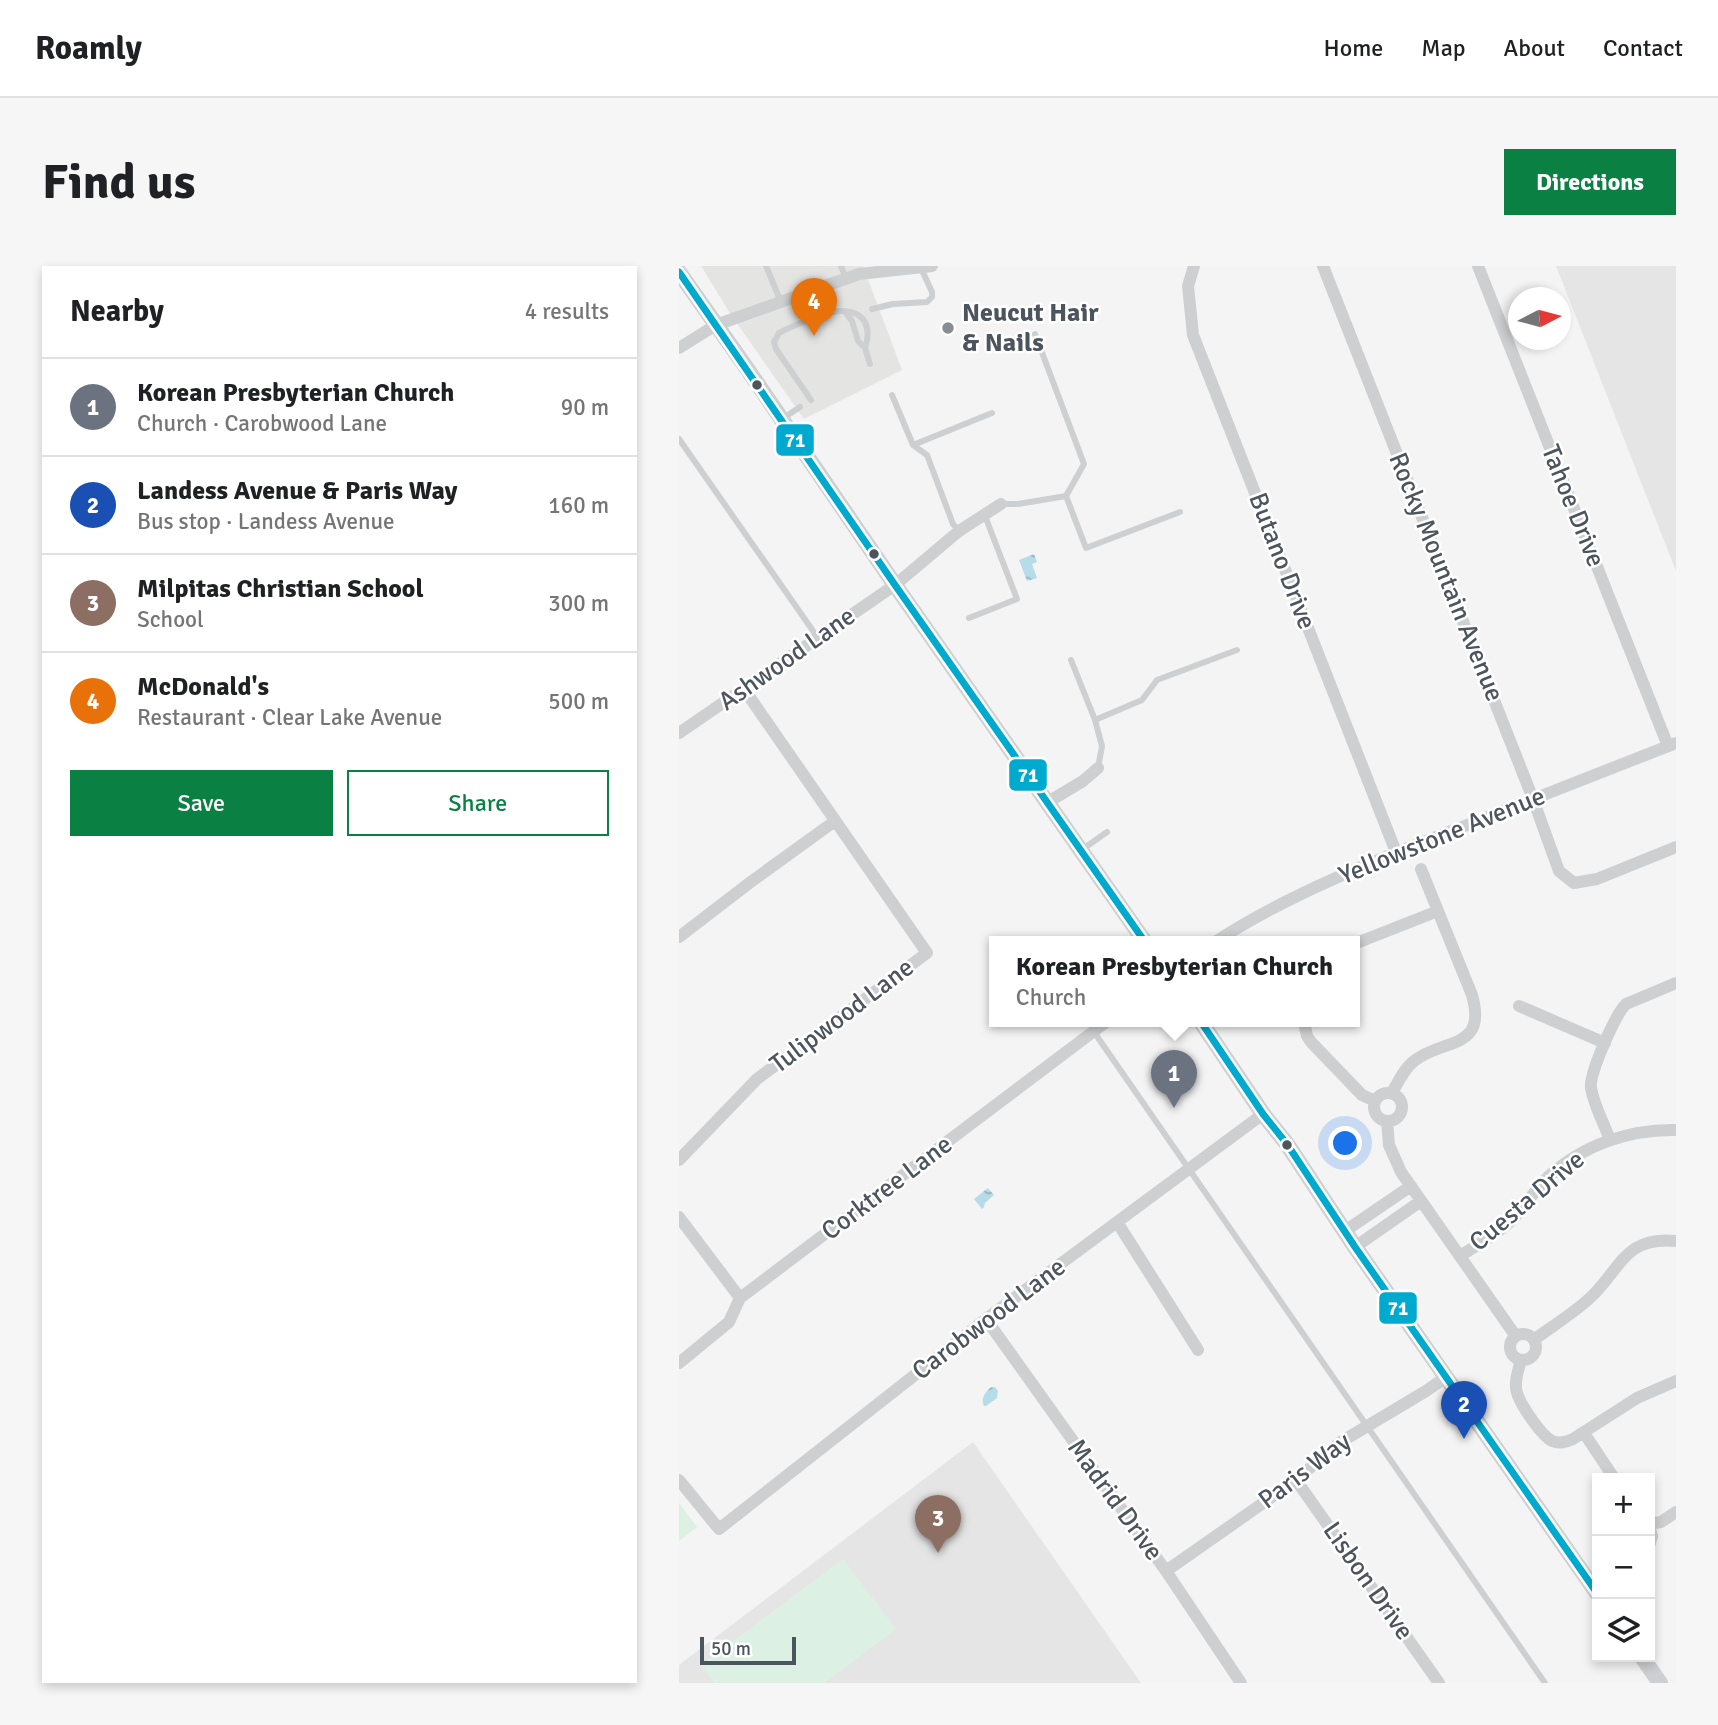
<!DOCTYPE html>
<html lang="en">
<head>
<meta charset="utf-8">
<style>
	:root { --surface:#fff; --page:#f6f6f6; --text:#202124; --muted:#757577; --line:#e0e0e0; --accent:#0b8043 }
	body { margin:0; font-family:Signika,sans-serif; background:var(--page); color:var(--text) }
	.controls { position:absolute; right:21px; bottom:21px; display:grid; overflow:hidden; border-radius:0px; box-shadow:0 4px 10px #0003 }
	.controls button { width:63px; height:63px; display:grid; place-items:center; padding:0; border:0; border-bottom:2px solid var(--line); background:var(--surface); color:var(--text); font:35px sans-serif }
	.compass { position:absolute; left:829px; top:21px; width:63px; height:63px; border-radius:50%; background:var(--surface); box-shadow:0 4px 10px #0003; rotate:84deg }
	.scale { position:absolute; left:21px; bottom:18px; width:96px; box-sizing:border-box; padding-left:7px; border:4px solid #4c555e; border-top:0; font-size:19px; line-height:24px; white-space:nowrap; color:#4c555e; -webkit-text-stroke:5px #fff; paint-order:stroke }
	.you { position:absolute; left:667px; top:878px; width:24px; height:24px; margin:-18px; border:5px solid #fff; border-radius:50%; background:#1a73e8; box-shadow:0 0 0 10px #1a73e833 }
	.badge { display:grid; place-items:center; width:46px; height:46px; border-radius:50%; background:var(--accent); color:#fff; font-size:23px; font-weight:700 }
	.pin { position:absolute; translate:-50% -58px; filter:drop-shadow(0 2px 4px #0008) }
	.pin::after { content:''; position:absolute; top:37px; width:24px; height:21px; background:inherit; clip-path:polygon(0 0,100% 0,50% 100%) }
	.popup { position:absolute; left:310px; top:670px; width:371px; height:91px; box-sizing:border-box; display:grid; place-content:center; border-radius:0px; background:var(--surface); filter:drop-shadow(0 2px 5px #0005); font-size:23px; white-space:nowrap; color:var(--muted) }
	.popup b { font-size:26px; color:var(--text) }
	.popup::after { content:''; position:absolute; left:50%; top:100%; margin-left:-14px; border:14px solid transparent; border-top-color:var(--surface) }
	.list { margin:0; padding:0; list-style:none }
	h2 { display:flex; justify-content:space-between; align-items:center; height:91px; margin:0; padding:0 28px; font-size:30px }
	h2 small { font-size:23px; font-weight:400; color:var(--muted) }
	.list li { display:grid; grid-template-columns:46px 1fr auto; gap:21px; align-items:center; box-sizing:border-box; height:98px; padding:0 28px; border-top:2px solid var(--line) }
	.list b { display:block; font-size:26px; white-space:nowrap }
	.list p { margin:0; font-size:23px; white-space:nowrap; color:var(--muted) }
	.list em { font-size:23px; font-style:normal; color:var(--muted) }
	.actions { display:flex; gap:14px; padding:21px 28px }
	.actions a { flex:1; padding:16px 0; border:2px solid var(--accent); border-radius:0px; text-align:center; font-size:24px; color:var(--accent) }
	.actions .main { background:var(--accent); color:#fff }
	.icon { flex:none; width:38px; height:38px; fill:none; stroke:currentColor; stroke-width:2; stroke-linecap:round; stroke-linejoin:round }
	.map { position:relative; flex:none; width:997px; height:1417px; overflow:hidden; border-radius:0px }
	header { display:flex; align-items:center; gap:42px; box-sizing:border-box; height:98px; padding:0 35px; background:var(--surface); border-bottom:2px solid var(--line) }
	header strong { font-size:33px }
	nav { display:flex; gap:38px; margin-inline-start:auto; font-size:24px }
	.intro { display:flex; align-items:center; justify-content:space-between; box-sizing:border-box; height:168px; padding:0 42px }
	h1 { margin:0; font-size:49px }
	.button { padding:18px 32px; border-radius:0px; background:var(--accent); color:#fff; font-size:24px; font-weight:700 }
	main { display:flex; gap:42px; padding:0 42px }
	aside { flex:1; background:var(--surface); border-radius:0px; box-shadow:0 4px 10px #0003 }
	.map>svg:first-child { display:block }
</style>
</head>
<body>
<header>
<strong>Roamly</strong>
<nav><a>Home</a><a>Map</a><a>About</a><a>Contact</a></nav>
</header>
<div class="intro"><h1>Find us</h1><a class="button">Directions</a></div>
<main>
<aside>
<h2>Nearby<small>4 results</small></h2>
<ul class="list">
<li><span class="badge" style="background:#6b7280">1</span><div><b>Korean Presbyterian Church</b><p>Church · Carobwood Lane</p></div><em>90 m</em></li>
<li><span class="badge" style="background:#1a4fb4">2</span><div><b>Landess Avenue &amp; Paris Way</b><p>Bus stop · Landess Avenue</p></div><em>160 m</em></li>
<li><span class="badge" style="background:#8d6e63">3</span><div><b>Milpitas Christian School</b><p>School</p></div><em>300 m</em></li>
<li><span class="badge" style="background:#e8710a">4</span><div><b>McDonald's</b><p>Restaurant · Clear Lake Avenue</p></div><em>500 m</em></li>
</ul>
<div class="actions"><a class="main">Save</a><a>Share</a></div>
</aside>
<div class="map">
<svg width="997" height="1417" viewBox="0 0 997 1417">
	<defs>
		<pattern id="water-ripples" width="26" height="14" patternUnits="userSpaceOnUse" patternTransform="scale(1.75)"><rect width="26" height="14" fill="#b5dce8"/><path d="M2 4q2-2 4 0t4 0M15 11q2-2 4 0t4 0" fill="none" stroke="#95b5bf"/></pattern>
	</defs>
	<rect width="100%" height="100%" fill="#f4f4f4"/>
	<path fill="#e4e5e2" d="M22 0H184L223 104 125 153 52 49Z"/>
	<path fill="#e6e5e5" d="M877 0H997V305Z
		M294 1176 462 1417H0V1399Z"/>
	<path fill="#dcf0e4" d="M0 1237 18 1261 0 1275Z
		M164 1293 217 1363 146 1417H35L22 1399Z"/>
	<path fill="url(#water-ripples)" d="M355 288 358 296 353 298 358 312 348 315 340 294Z
		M309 922 315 929 306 937 305 941 303 943 295 933Z
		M312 1121H316L319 1125 318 1132 307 1140H305C301 1132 307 1126 312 1121Z"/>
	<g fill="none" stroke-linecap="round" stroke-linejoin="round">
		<path stroke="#cdcfd1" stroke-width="6" d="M87 0 102 36
			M162 0 167 13
			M193 43 214 38 248 36 253 31V26L242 2
			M167 47 173 55 179 75 186 82 191 98
			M356 68 405 198 387 230 407 282 501 246
			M213 129 234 179 248 189 274 258 280 265
			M132 134 97 83 95 76 100 67C111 61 149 45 162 45 186 45 193 61 186 82
			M103 153 121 141
			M0 173 139 372
			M234 179 313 147
			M322 238H339L387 230
			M290 352 338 333 306 250
			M392 394 416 454
			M419 502 423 480 416 454 463 434 478 414 558 384
			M404 583 428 566
			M415 766 866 1417"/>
		<path stroke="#cdcfd1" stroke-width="12" d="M515 0 509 20 514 69 717 586
			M644 0 854 533 880 605 895 617 918 613 997 581
			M799 0 989 480
			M0 82 37 59 180 8 253 0
			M0 467 216 319 280 265 322 238
			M369 536 404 515 419 502
			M0 671 73 615 156 555
			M536 676C611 627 700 593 783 561 854 533 926 505 997 477
			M675 678 759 645
			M840 740 926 777
			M625 756 628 770 632 776 683 829 696 835
			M695 841a14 14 0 1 1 28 0a14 14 0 1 1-28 0Z
			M713 827C719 816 725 803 735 795 763 772 809 785 793 729L742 603
			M708 855 710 879 722 906 836 1069
			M931 874C925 857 915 840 912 822 910 808 936 749 947 738L997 717
			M0 894 78 813 248 687 65 423
			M0 951 61 1032
			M438 956 519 1084
			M666 965 732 920
			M676 981 742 935
			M781 990C799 978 819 968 834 953 846 940 856 924 869 911 904 879 950 863 997 864
			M307 1053 487 1305 562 1417
			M831 1081a13 13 0 1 1 26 0a13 13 0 1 1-26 0Z
			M856 1073C875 1059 895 1047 912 1031 942 1003 945 970 997 975
			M842 1094C840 1102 836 1112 837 1121 837 1134 862 1169 873 1175 881 1178 887 1176 894 1173L958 1132 997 1115
			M0 1097 50 1056 61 1032 427 756
			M905 1167 935 1212
			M0 1214 40 1263 307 1053 584 848
			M617 1214 760 1417
			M971 1258 982 1256 997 1246
			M971 1264 973 1270 971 1277
			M487 1305 617 1214 660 1177 747 1125 767 1111"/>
		<path stroke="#cecfd2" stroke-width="16" d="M0 6 69 104 216 319 466 676
			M522 756 584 848 608 878 676 981 918 1327
			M963 1391 981 1417"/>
		<defs>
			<path id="bus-1" d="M0 6 216 319 466 676
				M522 756 584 848 608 878 676 981 918 1327"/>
		</defs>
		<use href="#bus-1" stroke="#fff" stroke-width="12"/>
		<use href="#bus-1" stroke="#00a9ce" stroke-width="7"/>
	</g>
	<circle fill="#878d92" stroke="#fff" stroke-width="2.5" cx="269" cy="62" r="7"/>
	<g fill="#4c555e" stroke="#fff" stroke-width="2.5">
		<circle cx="78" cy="119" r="6"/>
		<circle cx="195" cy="288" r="6"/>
		<circle cx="608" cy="879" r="6"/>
	</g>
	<g text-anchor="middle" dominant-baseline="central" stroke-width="5" stroke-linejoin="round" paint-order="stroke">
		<g font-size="26" font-weight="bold" fill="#4c555e" stroke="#fff" text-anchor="start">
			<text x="283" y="47">Neucut Hair<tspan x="283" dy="30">&amp; Nails</tspan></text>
		</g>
		<g font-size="26" fill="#4c555e" stroke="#fff">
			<text transform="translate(894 240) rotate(68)">Tahoe Drive</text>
			<text transform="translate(603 295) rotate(69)">Butano Drive</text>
			<text transform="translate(767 311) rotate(68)">Rocky Mountain Avenue</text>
			<text transform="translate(108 393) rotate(-35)">Ashwood Lane</text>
			<text transform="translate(763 570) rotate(-22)">Yellowstone Avenue</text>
			<text transform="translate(163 750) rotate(-37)">Tulipwood Lane</text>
			<text transform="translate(208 922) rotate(-37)">Corktree Lane</text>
			<text transform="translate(848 935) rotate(-40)">Cuesta Drive</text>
			<text transform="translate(310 1053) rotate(-37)">Carobwood Lane</text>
			<text transform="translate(626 1205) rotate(-37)">Paris Way</text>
			<text transform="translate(436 1234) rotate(54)">Madrid Drive</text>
			<text transform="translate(689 1315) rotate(55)">Lisbon Drive</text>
		</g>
	</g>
	<g stroke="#fff" stroke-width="2.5">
		<rect x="96" y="157" width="40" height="34" rx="7" fill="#00a9ce"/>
		<rect x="329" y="492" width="40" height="34" rx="7" fill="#00a9ce"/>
		<rect x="699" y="1025" width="40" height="34" rx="7" fill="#00a9ce"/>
	</g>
	<g font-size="19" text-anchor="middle" font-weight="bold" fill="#fff">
		<text x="116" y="181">71</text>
		<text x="349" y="516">71</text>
		<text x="719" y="1049">71</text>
	</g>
</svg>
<div class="controls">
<button>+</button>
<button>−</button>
<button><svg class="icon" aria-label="layers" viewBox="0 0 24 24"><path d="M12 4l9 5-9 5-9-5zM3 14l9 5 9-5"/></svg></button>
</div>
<svg class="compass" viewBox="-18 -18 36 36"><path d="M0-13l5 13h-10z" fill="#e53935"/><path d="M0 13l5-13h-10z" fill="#757577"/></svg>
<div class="scale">50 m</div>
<div class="you"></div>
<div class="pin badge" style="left:495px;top:842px;background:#6b7280">1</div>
<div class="popup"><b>Korean Presbyterian Church</b>Church</div>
<div class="pin badge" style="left:785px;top:1173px;background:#1a4fb4">2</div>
<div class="pin badge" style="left:259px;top:1287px;background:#8d6e63">3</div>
<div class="pin badge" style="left:135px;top:70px;background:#e8710a">4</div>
</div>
</main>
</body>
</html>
